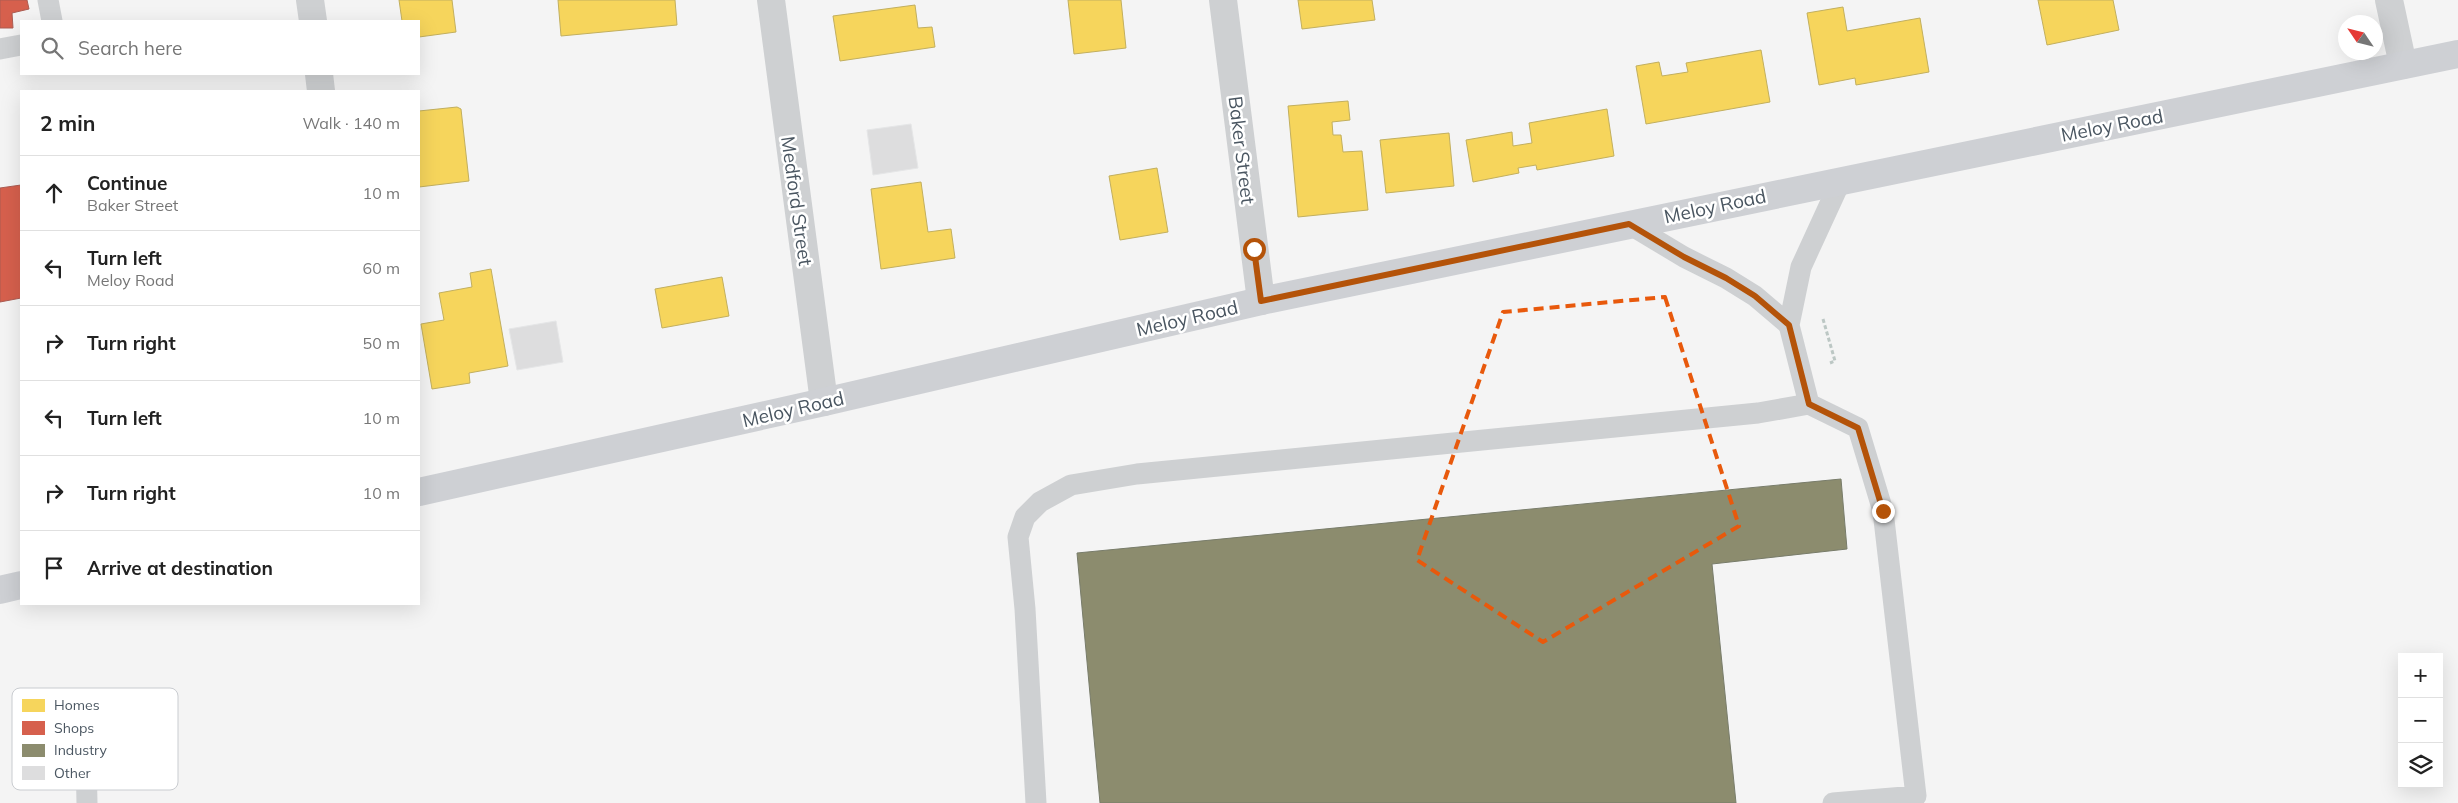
<!DOCTYPE html>
<html lang="en">
<head>
<meta charset="utf-8">
<style>
	:root { --surface:#fff; --page:#f2f2f2; --text:#222; --muted:#767676; --line:#e0e0e0 }
	body { margin:0; font-family:Mulish,sans-serif; background:var(--page); color:var(--text) }
	.controls { position:absolute; right:15px; bottom:15px; display:grid; overflow:hidden; border-radius:0px; box-shadow:0 5px 20px #0002 }
	.controls button { width:45px; height:45px; display:grid; place-items:center; padding:0; border:0; border-bottom:1px solid var(--line); background:var(--surface); color:var(--text); font:25px sans-serif }
	.compass { position:absolute; left:2338px; top:15px; width:45px; height:45px; border-radius:50%; background:var(--surface); box-shadow:0 5px 20px #0002; rotate:305deg }
	.stop { position:absolute; width:15px; height:15px; margin:-11px; border:4px solid #b45309; border-radius:50%; background:#fff }
	.stop.end { background:#b45309; border-color:#fff; box-shadow:0 1px 5px #0008 }
	.list { margin:0; padding:0; list-style:none }
	h2 { display:flex; justify-content:space-between; align-items:center; height:65px; margin:0; padding:0 20px; font-size:21px }
	h2 small { font-size:16px; font-weight:400; color:var(--muted) }
	.list li { display:grid; grid-template-columns:32px 1fr auto; gap:15px; align-items:center; box-sizing:border-box; height:75px; padding:0 20px; border-top:1px solid var(--line) }
	.list b { display:block; font-size:19px; white-space:nowrap }
	.list p { margin:0; font-size:16px; white-space:nowrap; color:var(--muted) }
	.list em { font-size:16px; font-style:normal; color:var(--muted) }
	.icon { flex:none; width:28px; height:28px; fill:none; stroke:currentColor; stroke-width:2; stroke-linecap:round; stroke-linejoin:round }
	.map { position:relative; flex:none; width:2458px; height:803px; overflow:hidden }
	.search { position:absolute; background:var(--surface); box-shadow:0 5px 20px #0002; left:20px; top:20px; width:400px; height:55px; display:flex; align-items:center; gap:12px; box-sizing:border-box; padding:0 18px; border-radius:0px; color:var(--muted); font-size:19px }
	.panel { position:absolute; background:var(--surface); box-shadow:0 5px 20px #0002; left:20px; top:90px; width:400px; height:515px; border-radius:0px }
	.map>svg:first-child { display:block }
</style>
</head>
<body>
<div class="map">
<svg width="2458" height="803" viewBox="0 0 2458 803">
	<rect width="100%" height="100%" fill="#f4f4f4"/>
	<path fill="#f6d55c" stroke="#c2af5e" d="M399 0H452L456 32 419 37V21H402Z
		M558 0H675L677 25 561 36Z
		M1068 0H1121L1126 48 1074 54Z
		M1298 0H1372L1375 20 1302 29Z
		M2038 0H2113L2119 30 2047 45Z
		M915 5 918 28 932 27 935 47 840 61 833 16Z
		M1843 7 1847 31 1920 18 1929 72 1856 85 1855 78 1819 85 1807 13Z
		M1761 50 1770 102 1646 124 1636 66 1659 62 1662 76 1688 72 1686 63Z
		M1348 101 1350 120 1332 122 1333 135H1341L1343 152 1362 151 1368 210 1298 217 1288 106Z
		M457 107 461 109 469 181 419 187V111Z
		M1607 109 1614 156 1537 170 1536 165 1518 168 1519 173 1473 182 1466 140 1512 132 1513 146 1532 143 1529 123Z
		M1449 133 1454 186 1386 193 1380 140Z
		M1157 168 1168 232 1120 240 1109 176Z
		M921 182 928 232 951 229 955 258 881 269 871 189Z
		M491 269 508 366 469 373 470 383 432 389 421 324 444 320 439 293 472 287 470 273Z
		M722 277 729 316 662 328 655 289Z"/>
	<path fill="#d6604d" stroke="#ac5d53" d="M0 0H27L29 9 12 13 13 28H0Z
		M21 185V298L0 302V188Z"/>
	<path fill="#8c8c6e" stroke="#787c6a" d="M1841 479 1847 549 1712 564 1736 803H1100L1077 553Z"/>
	<path fill="#ddddde" stroke="#e5e6e7" d="M911 124 918 168 873 175 867 130Z
		M556 321 563 362 517 370 509 329Z"/>
	<g fill="none" stroke-linecap="round" stroke-linejoin="round">
		<path stroke="#bcc7c4" stroke-width="3" stroke-dasharray="4 2.5" stroke-linecap="butt" d="M1823 319 1835 361 1830 363"/>
		<path stroke="#ced0d2" stroke-width="21" d="M48 0 52 21
			M0 49 21 45
			M1629 224 1684 257 1726 278 1755 296 1789 325
			M85 707 87 803
			M1036 803 1025 609 1018 537 1025 517 1040 502 1071 485 1137 474 1758 413 1809 404
			M1833 803 1916 796 1883 511 1858 428 1809 404 1789 325 1801 267 1841 180"/>
		<path stroke="#ced0d2" stroke-width="28" d="M310 0 313 21
			M771 0 824 402
			M1223 0 1261 301
			M2389 0 2403 65
			M319 74 321 91"/>
		<path stroke="#ced0d4" stroke-width="28" d="M419 492 824 402 1261 301 2458 54
			M0 590 21 585"/>
	</g>
	<g fill="none" stroke-linecap="round" stroke-linejoin="round">
		<path stroke="#b45309" stroke-width="6" d="M1254 249 1261 301 1629 224 1684 257 1726 278 1755 296 1789 325 1809 404 1858 428 1883 511"/>
	</g>
	<path fill="none" stroke="#e8590c" stroke-width="4" stroke-dasharray="10 6" stroke-linejoin="round" d="M1665 297 1739 526 1543 642 1417 560 1503 312Z"/>
	<g text-anchor="middle" dominant-baseline="central" stroke-width="5" stroke-linejoin="round" paint-order="stroke">
		<g font-size="19" fill="#4a5661" stroke="#fff">
			<text transform="translate(2112 125) rotate(-11)">Meloy Road</text>
			<text transform="translate(1242 150) rotate(83)">Baker Street</text>
			<text transform="translate(797 201) rotate(82)">Medford Street</text>
			<text transform="translate(1715 206) rotate(-12)">Meloy Road</text>
			<text transform="translate(1187 318) rotate(-13)">Meloy Road</text>
			<text transform="translate(793 409) rotate(-13)">Meloy Road</text>
		</g>
	</g>
	<rect x="12" y="688" width="166" height="102" rx="8" fill="#fff" stroke="#c9ccd0" stroke-width="1"/>
	<rect x="22" y="699" width="23" height="13" fill="#f6d55c"/>
	<rect x="22" y="721" width="23" height="14" fill="#d6604d"/>
	<rect x="22" y="744" width="23" height="13" fill="#8c8c6e"/>
	<rect x="22" y="766" width="23" height="14" fill="#ddddde"/>
	<g font-size="14" fill="#4a5661">
		<text x="54" y="710">Homes</text>
		<text x="54" y="733">Shops</text>
		<text x="54" y="755">Industry</text>
		<text x="54" y="778">Other</text>
	</g>
</svg>
<div class="controls">
<button>+</button>
<button>−</button>
<button><svg class="icon" aria-label="layers" viewBox="0 0 24 24"><path d="M12 4l9 5-9 5-9-5zM3 14l9 5 9-5"/></svg></button>
</div>
<svg class="compass" viewBox="-18 -18 36 36"><path d="M0-13l5 13h-10z" fill="#e53935"/><path d="M0 13l5-13h-10z" fill="#767676"/></svg>
<div class="stop" style="left:1254px;top:249px"></div>
<div class="stop end" style="left:1883px;top:511px"></div>
<div class="search"><svg class="icon" aria-label="search" viewBox="0 0 24 24"><circle cx="10" cy="10" r="6"/><path d="M15 15l6 6"/></svg>Search here</div>
<section class="panel">
<h2>2 min<small>Walk · 140 m</small></h2>
<ul class="list">
<li><svg class="icon" aria-label="ahead" viewBox="0 0 24 24"><path d="M12 20V5M6 11l6-6 6 6"/></svg><div><b>Continue</b><p>Baker Street</p></div><em>10 m</em></li>
<li><svg class="icon" aria-label="left" viewBox="0 0 24 24"><path d="M17 20v-9H6M10 6l-5 5 5 5"/></svg><div><b>Turn left</b><p>Meloy Road</p></div><em>60 m</em></li>
<li><svg class="icon" aria-label="right" viewBox="0 0 24 24"><path d="M7 20v-9h11M14 6l5 5-5 5"/></svg><div><b>Turn right</b></div><em>50 m</em></li>
<li><svg class="icon" aria-label="left" viewBox="0 0 24 24"><path d="M17 20v-9H6M10 6l-5 5 5 5"/></svg><div><b>Turn left</b></div><em>10 m</em></li>
<li><svg class="icon" aria-label="right" viewBox="0 0 24 24"><path d="M7 20v-9h11M14 6l5 5-5 5"/></svg><div><b>Turn right</b></div><em>10 m</em></li>
<li><svg class="icon" aria-label="arrive" viewBox="0 0 24 24"><path d="M6 21V4h12l-3 4 3 4H6"/></svg><div><b>Arrive at destination</b></div></li>
</ul>
</section>
</div>
</body>
</html>
